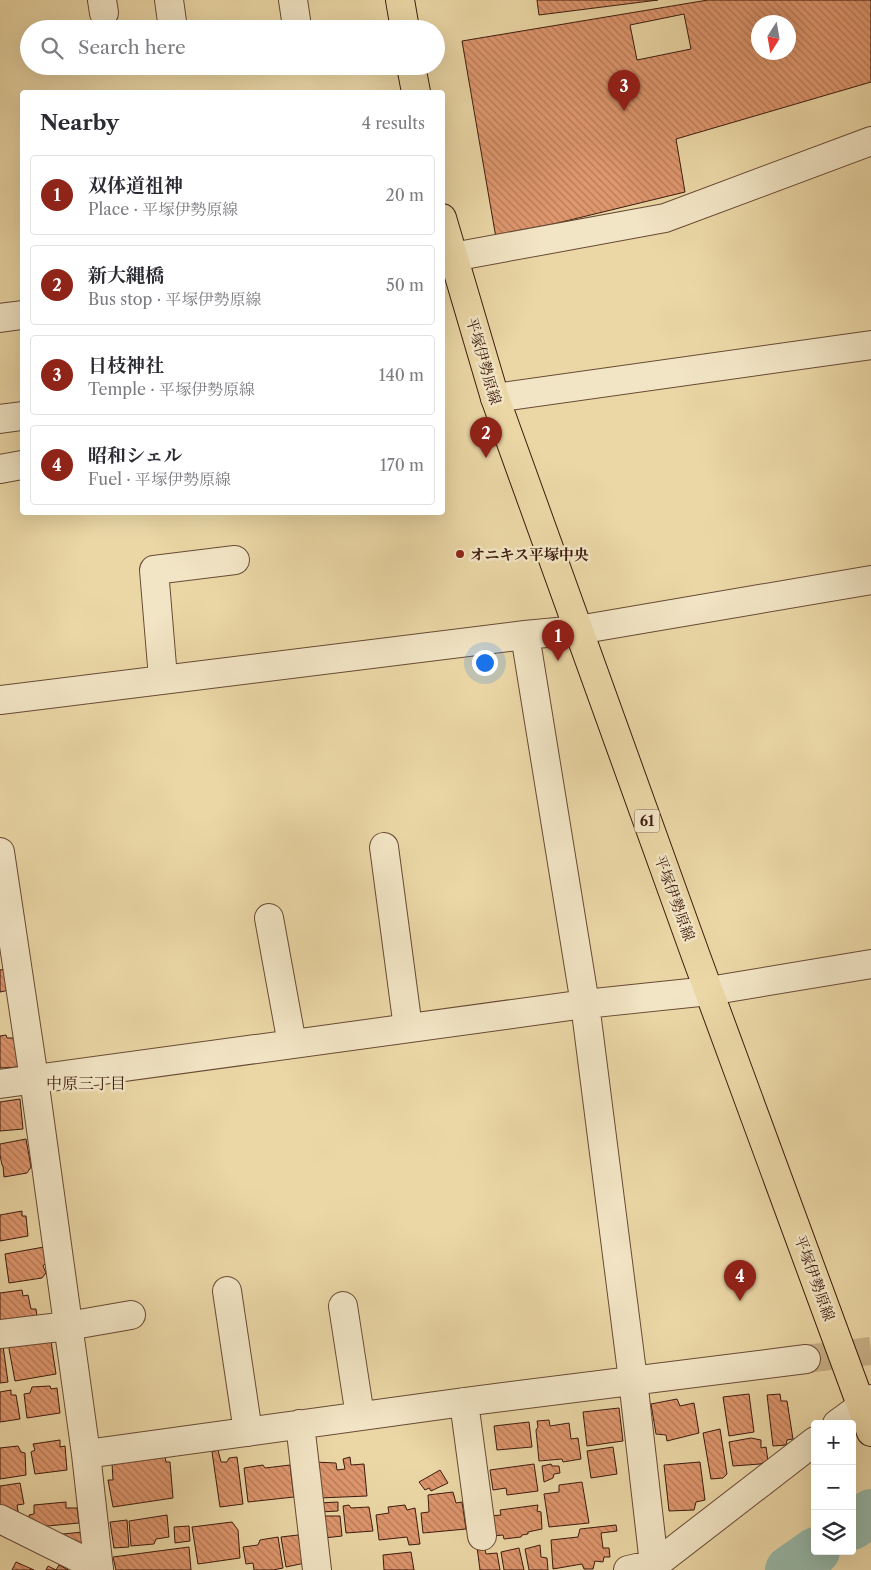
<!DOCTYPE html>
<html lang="en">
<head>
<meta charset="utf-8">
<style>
	:root { --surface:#fff; --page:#f7f7f7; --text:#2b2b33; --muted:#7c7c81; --line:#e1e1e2; --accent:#8f2418 }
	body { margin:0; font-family:"Libre Caslon Text","Noto Serif JP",serif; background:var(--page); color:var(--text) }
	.controls { position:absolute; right:15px; bottom:15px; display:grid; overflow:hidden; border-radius:5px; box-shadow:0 5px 20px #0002 }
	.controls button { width:45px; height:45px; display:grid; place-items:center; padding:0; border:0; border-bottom:1px solid var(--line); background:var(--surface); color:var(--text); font:25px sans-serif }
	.compass { position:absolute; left:751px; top:15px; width:45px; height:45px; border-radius:50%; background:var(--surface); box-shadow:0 5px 20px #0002; rotate:191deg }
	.you { position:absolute; left:484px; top:662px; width:18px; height:18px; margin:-12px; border:4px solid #fff; border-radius:50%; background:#1a73e8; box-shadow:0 0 0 8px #1a73e833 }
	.badge { display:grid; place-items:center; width:32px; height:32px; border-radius:50%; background:var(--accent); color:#fff; font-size:16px; font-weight:700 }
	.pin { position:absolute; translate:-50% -41px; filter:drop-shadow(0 1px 2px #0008) }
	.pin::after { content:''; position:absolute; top:26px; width:18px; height:15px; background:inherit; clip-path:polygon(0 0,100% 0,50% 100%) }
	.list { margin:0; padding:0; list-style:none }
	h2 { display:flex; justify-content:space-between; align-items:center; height:65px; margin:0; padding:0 20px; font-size:21px }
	h2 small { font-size:16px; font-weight:400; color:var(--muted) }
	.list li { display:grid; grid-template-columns:32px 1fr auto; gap:15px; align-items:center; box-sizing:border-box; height:80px; margin:0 10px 10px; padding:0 10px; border:1px solid var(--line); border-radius:5px }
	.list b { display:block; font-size:19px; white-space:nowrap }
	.list p { margin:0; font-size:16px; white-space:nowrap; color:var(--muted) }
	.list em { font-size:16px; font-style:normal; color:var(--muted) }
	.icon { flex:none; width:28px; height:28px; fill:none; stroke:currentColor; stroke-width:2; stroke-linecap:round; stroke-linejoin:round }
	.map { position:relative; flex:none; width:871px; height:1570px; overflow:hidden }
	.search { position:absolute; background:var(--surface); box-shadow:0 5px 20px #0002; left:20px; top:20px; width:425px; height:55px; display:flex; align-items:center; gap:12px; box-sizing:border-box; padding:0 18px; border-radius:28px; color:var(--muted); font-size:19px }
	.panel { position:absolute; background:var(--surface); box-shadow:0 5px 20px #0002; left:20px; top:90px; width:425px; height:425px; border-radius:5px }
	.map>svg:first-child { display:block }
</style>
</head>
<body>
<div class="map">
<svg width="871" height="1570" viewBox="0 0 871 1570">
	<defs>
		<pattern id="building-back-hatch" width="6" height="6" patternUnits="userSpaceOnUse" patternTransform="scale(1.25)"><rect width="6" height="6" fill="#df976e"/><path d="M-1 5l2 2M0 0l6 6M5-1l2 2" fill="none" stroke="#b67a59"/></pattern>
	</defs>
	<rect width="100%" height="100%" fill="#ebd7a6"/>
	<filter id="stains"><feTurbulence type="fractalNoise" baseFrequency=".004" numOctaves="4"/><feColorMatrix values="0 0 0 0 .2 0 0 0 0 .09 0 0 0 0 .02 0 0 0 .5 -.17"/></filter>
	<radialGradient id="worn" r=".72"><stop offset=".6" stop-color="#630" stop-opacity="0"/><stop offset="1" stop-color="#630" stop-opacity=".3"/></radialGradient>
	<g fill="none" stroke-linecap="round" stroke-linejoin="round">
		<path stroke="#98b9a9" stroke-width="48" d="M852 1526 871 1513
			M789 1570 816 1551"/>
	</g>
	<path fill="url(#building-back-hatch)" stroke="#3c1b0e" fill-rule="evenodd" d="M537 0H658L539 15Z
		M708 0H871V82L676 139 685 192 496 238 462 41ZM758 22H788V52H758Z
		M684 14 691 49 637 60 630 25Z
		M5 969 9 990 0 992V970Z
		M6 1035 7 1038H14L18 1067 0 1068V1036Z
		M20 1099 23 1129 0 1131V1102Z
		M26 1139 31 1167 27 1173 4 1177 3 1166 2 1165 0 1155V1144Z
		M22 1211V1216H26L28 1236 0 1241V1215Z
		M44 1247 46 1263 43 1266 46 1273 42 1278 9 1283 5 1254Z
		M22 1290 23 1296 28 1295 31 1309H36L37 1316H32V1319L0 1323V1293Z
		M51 1341 56 1374 15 1381 9 1349 10 1346Z
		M0 1346H3L8 1382 0 1383Z
		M50 1386 51 1389 57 1388 60 1413 27 1418 24 1394 30 1393 32 1387Z
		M11 1390V1395H16L20 1419 0 1422V1392Z
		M749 1394 754 1432 729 1436 723 1397Z
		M780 1394 781 1401H787L793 1439 787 1440 786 1445 773 1446 767 1395Z
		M677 1399 680 1406 694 1403 699 1433 667 1441 666 1435 656 1434 651 1404Z
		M619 1408 623 1441 587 1446 583 1412Z
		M549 1420 550 1426 569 1423 571 1439 578 1438 581 1459 563 1462 562 1459 539 1461 536 1430 538 1427 537 1421Z
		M529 1422 532 1447 497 1450 494 1426Z
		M720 1429 727 1474 723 1478 711 1479 703 1433Z
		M751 1438 761 1440V1448L766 1447 768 1461 760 1464 733 1466 729 1442Z
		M60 1440V1447L65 1446 67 1470 35 1474 31 1452 35 1450 33 1444Z
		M18 1446 21 1452 25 1453 26 1475 0 1479V1448Z
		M613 1447 617 1474 591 1478 587 1451Z
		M218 1450 221 1462H227L229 1458 237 1457 243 1504 220 1507 212 1452Z
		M165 1457 166 1462H170L173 1498 113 1507 108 1480H113L112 1463Z
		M350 1457 351 1465 364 1464 367 1496 319 1498 314 1462 336 1463 337 1470 345 1469 343 1459Z
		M700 1462 705 1500 696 1502 694 1510 669 1511 664 1465Z
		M534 1464 538 1491 507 1495 506 1488 493 1490 490 1470Z
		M551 1464 552 1466H559L560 1473 554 1474 553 1478 544 1482 542 1466Z
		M263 1465 265 1468 290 1465 294 1497 248 1502 244 1468Z
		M440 1470 448 1483 431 1491 429 1488 425 1490 419 1482Z
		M582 1482 589 1523 549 1527 544 1494 559 1492V1485Z
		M20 1483 24 1504 17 1505 19 1516 0 1510V1486Z
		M453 1492 456 1503 462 1502 466 1529 423 1533 421 1513 429 1512 428 1495Z
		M66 1502V1508H77L79 1523 37 1527 30 1524 29 1515 34 1514V1505Z
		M338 1502V1511L320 1512 319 1503Z
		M349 1505 351 1508 369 1507 373 1531 346 1533 343 1506Z
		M405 1505 407 1510 415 1508 420 1544 409 1545 407 1537 379 1540 376 1515 389 1513 388 1507Z
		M538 1505 537 1511 541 1512 542 1529 528 1532V1534L522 1535 521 1537 504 1539 503 1535 493 1536 490 1516 501 1515 500 1510Z
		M167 1515 169 1537 156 1539 154 1544 131 1546 129 1521Z
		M320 1516H340L342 1536 324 1538Z
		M127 1520 129 1547 114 1548 110 1522Z
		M232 1522 238 1530 240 1558 198 1564 192 1527Z
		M616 1525 617 1531 601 1533 603 1548H609L610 1557H604L603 1562 595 1561 593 1569H584L582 1564 553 1569 551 1540 578 1537 580 1529Z
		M189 1526 190 1541 175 1543 174 1527Z
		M83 1532V1549L53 1535Z
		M298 1535 305 1563 286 1567 281 1537Z
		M278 1537 283 1568 273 1570H254L253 1563 246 1564 243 1547 258 1545 260 1540Z
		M484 1545 486 1554 497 1553 500 1570H480L477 1547Z
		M540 1545 541 1557 547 1558 548 1570H529L525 1549Z
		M189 1547 191 1570H116L113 1557Z
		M519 1548 524 1570H504L501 1552Z
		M411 1552 414 1570H384L383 1555Z
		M16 1562 34 1570H12Z
		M59 1565 68 1570H46L48 1566 56 1570Z"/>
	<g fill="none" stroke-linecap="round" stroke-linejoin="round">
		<path stroke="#c8b188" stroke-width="28" stroke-dasharray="28 14" stroke-linecap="butt" d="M806 1359 871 1351"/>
		<defs>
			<path id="minor" d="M102 0 104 13
				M169 0 173 29
				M293 0 296 20
				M442 259 665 218 871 141
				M0 318 22 315
				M495 398 871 345
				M0 419 22 416
				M0 469 22 465
				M525 635 585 1004 633 1380 654 1564 628 1570
				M163 678 154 570 235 560
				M0 700 525 635 578 630 871 580
				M384 847 408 1028
				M0 852 34 1079 86 1454 99 1570
				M269 918 292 1044
				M0 1084 585 1004 709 991 871 964
				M227 1291 248 1432
				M343 1306 360 1416
				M0 1334 68 1326 131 1315
				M464 1402 482 1536
				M300 1424 317 1570
				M837 1424 871 1399
				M86 1454 464 1402 806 1359
				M0 1519 99 1568
				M648 1570 815 1441"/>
			<path id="major" d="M400 0 405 29
				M411 66 416 92
				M442 218 495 398 697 959 871 1432"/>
		</defs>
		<use href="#minor" stroke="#684a34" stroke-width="30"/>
		<use href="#major" stroke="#3c1b0e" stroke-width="30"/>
		<use href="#minor" stroke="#f2e5c5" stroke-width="28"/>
		<use href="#major" stroke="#ebd7a6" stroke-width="28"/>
	</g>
	<circle fill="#8f2418" stroke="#f2e5c5" stroke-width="2" cx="460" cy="554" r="5"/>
	<g text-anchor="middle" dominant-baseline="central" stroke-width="5" stroke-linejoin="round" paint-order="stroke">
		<rect fill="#f2e5c5" stroke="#735845" stroke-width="1" x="634.5" y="809.5" width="25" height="23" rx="4"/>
		<g font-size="14" font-weight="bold" fill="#3c1b0e">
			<text x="647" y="821">61</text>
		</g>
		<g font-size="15" fill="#3c1b0e" stroke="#f2e5c5">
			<text transform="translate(484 361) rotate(74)">平塚伊勢原線</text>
			<text transform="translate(675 898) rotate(70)">平塚伊勢原線</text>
			<text transform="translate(815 1278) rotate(70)">平塚伊勢原線</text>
		</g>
		<g font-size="15" font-weight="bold" fill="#3c1b0e" stroke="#f2e5c5" text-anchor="start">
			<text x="470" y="554">オニキス平塚中央</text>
		</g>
		<g font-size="16" fill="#3c1b0e" stroke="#f2e5c5">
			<text x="86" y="1083">中原三丁目</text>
		</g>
	</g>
	<rect width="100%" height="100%" filter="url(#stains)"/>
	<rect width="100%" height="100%" fill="url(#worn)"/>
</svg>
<div class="controls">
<button>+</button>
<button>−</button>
<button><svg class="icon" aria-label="layers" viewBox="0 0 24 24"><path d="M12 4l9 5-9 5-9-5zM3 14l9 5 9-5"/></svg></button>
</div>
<svg class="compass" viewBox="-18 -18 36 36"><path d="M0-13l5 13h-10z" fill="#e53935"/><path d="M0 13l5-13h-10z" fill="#7c7c81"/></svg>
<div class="you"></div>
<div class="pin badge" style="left:558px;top:661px">1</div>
<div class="pin badge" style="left:486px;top:458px">2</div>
<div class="pin badge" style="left:624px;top:111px">3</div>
<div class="pin badge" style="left:740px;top:1301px">4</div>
<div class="search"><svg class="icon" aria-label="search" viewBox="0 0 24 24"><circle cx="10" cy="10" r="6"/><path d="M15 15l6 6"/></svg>Search here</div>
<section class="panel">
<h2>Nearby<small>4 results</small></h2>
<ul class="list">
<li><span class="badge">1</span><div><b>双体道祖神</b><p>Place · 平塚伊勢原線</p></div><em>20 m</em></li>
<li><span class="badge">2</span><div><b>新大縄橋</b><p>Bus stop · 平塚伊勢原線</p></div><em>50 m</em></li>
<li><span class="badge">3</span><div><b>日枝神社</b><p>Temple · 平塚伊勢原線</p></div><em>140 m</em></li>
<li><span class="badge">4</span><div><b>昭和シェル</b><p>Fuel · 平塚伊勢原線</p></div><em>170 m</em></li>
</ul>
</section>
</div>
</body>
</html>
